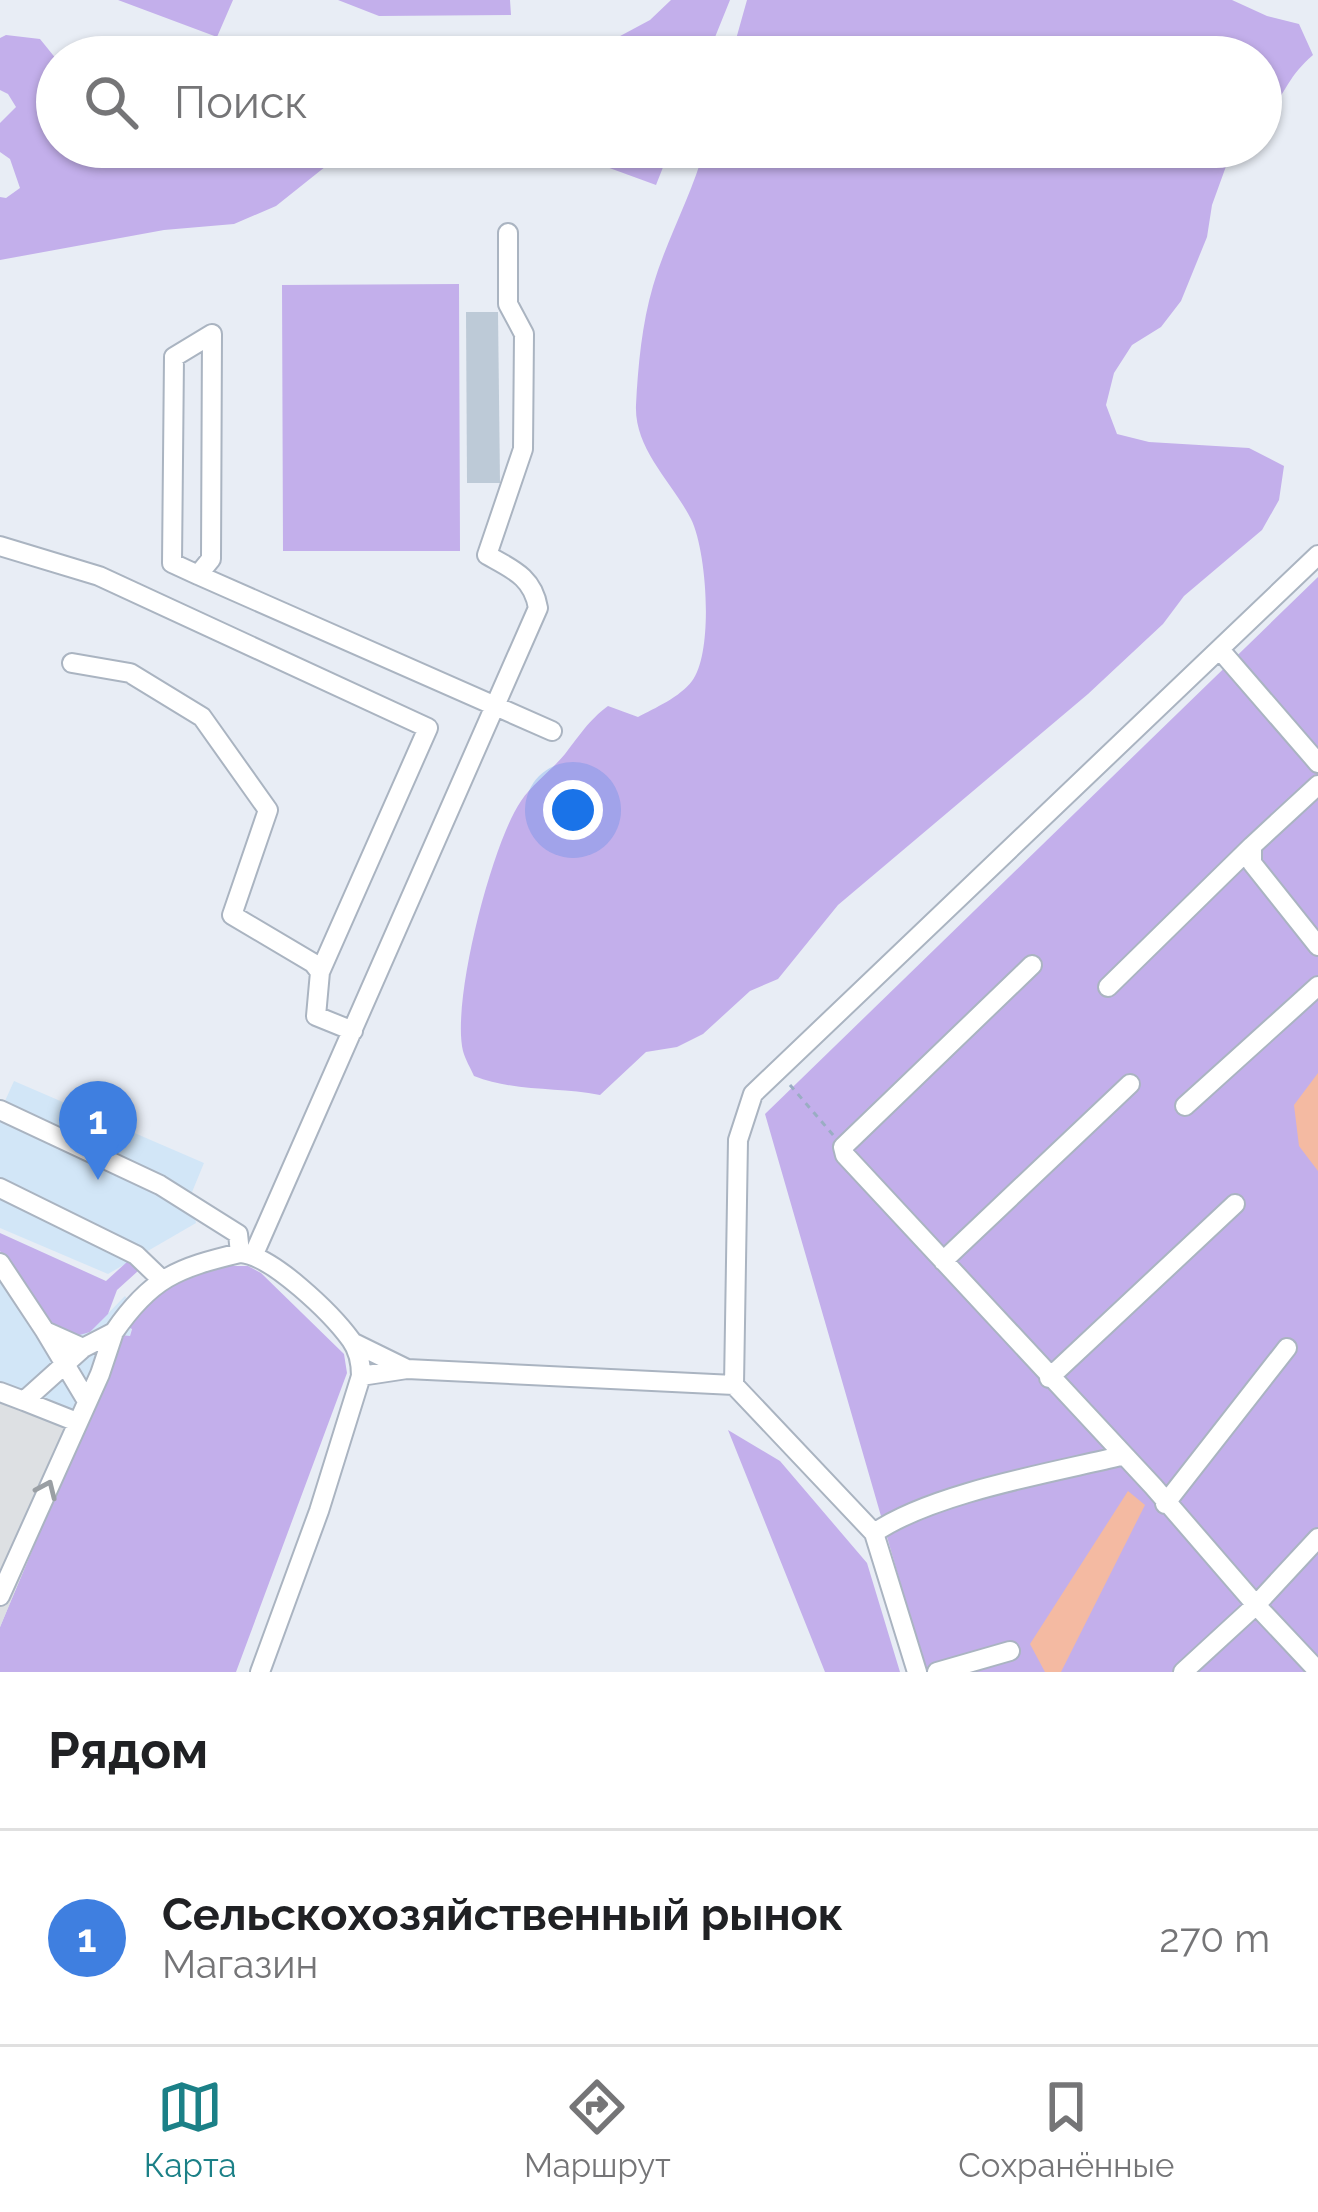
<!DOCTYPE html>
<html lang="ru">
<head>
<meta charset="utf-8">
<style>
	:root { --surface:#fff; --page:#f2f2f2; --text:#202124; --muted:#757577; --line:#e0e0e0; --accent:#1b8087 }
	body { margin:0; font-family:Raleway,sans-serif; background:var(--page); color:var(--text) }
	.you { position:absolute; left:573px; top:810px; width:42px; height:42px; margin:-30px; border:9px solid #fff; border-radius:50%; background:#1a73e8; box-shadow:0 0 0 18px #1a73e833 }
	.badge { display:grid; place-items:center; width:78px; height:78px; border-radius:50%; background:var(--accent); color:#fff; font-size:39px; font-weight:700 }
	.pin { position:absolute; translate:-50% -99px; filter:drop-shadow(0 3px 6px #0008) }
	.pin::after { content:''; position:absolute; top:63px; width:42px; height:36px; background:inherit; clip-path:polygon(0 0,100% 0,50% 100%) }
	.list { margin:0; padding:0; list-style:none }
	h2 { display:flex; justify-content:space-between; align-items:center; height:156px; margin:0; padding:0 48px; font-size:51px }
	h2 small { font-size:39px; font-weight:400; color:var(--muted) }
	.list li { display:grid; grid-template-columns:78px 1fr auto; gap:36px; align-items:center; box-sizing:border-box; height:216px; padding:0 48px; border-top:3px solid var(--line) }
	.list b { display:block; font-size:45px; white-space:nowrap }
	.list p { margin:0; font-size:39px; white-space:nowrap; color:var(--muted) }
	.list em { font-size:39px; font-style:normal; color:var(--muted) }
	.icon { flex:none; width:66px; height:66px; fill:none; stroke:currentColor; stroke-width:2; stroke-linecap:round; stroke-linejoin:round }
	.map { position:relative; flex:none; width:1318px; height:1672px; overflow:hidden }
	.search { position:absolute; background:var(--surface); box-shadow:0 3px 9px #0004; left:36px; right:36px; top:36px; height:132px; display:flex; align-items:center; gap:30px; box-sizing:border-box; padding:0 42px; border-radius:66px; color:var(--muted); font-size:45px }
	.sheet { height:372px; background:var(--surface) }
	nav { display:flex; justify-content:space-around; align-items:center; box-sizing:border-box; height:168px; border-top:3px solid var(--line); background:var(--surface); font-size:33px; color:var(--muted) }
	nav a { display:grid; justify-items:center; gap:6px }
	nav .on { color:var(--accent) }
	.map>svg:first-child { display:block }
</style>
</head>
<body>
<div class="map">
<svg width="1318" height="1672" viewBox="0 0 1318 1672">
	<rect width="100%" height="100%" fill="#e8edf5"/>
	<path fill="#d2e6f7" d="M14 1081 204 1163 190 1197 196 1223 108 1274 0 1228V1112Z
		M0 1251 46 1325 90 1332 125 1296 135 1310 130 1336 123 1335 0 1627Z"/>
	<path fill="#c3afeb" d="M118 0H233L217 37Z
		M338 0H510L511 15 379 16Z
		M671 0H730L707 57H581L650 20Z
		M747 0H1232L1267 16 1299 24 1313 55C1285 79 1284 98 1261 125V57H731Z
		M6 35 40 39 57 60V147H350L276 206 234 224 164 230 0 260V197L6 198 20 188 10 159 0 152V123L16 107 8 94 0 90V38Z
		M552 147H671L656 185Z
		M705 147H1233L1212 205 1207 237 1181 301 1161 327 1132 345 1114 373 1106 405 1117 434 1149 442 1249 448 1284 466 1279 500 1262 530 1184 596 1163 624 1088 694 838 905 778 979 750 991 703 1034 677 1047 646 1052 600 1095C558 1087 515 1092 474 1076 471 1069 465 1059 463 1051 451 1002 492 843 521 801 533 783 552 770 565 754 580 735 588 721 608 706L638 717C655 708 680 697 692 681 714 652 707 551 691 519 672 482 634 449 636 405 638 366 642 323 653 286 667 238 692 195 705 147Z
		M459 284 460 551H283L282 285Z
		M1318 577V1672H926L765 1114Z
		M0 1233 106 1281 128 1261 138 1271 117 1290 108 1314 90 1332 76 1336 46 1325 0 1251Z
		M224 1266H248L261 1273 344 1354 347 1373 236 1672H0V1627L122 1335 130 1336 132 1329 128 1327C142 1291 190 1277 224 1266Z
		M728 1430 780 1461 867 1563 900 1672H825Z"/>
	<path fill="#dde0e3" d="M0 1401 81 1434 0 1627Z"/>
	<path fill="#f4baa2" d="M1318 1073V1171L1299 1146 1294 1105Z
		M1128 1491 1145 1505 1061 1672H1045L1030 1644Z"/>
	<path fill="#bdcad7" d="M466 312H498L500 483H467Z"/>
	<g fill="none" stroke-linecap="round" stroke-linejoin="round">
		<defs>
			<path id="minor" d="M0 546 99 576 428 728 320 972
				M198 575 172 563 174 357 212 334 211 559 198 575 552 731
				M1221 651 1318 763
				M72 663 130 673 202 717 268 810 232 915 313 963 320 972 316 1016 353 1031
				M1252 846 1318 785
				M1032 965 843 1147 845 1155 1153 1486 1256 1605 1318 1538
				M1108 987 1252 846V863L1318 946
				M1185 1106 1318 986
				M0 1110 160 1185 238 1234 240 1253
				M0 1188 136 1255 161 1279
				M254 1254 538 608C533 577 512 569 487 555L523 449 524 334 508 304V233
				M943 1261 1130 1084
				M0 1263 45 1331 83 1348
				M45 1331 87 1401
				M114 1332C151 1278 177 1268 240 1253 272 1255 332 1314 351 1340 359 1351 361 1363 361 1376L319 1511 260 1672
				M354 1343 407 1369
				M361 1376 407 1369 734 1385
				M1049 1378 1235 1204
				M0 1392 24 1401 83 1348 114 1332 100 1374 0 1596
				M24 1401 77 1422
				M1165 1504 1287 1348
				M874 1533C932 1493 1050 1473 1121 1456
				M917 1672 874 1533 734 1385 738 1140 753 1094 1318 555
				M937 1672 1010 1651
				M1183 1672 1256 1605 1318 1671"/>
		</defs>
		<use href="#minor" stroke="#aab4c1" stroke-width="22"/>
		<path stroke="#9aadc3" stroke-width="3" stroke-dasharray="6 6" stroke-linecap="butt" d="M790 1085 834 1136"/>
		<use href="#minor" stroke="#fff" stroke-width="18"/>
	</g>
	<defs><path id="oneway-chevron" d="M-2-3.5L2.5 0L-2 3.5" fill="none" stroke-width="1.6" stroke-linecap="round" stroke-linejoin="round" transform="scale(3)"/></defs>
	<use stroke="#9a9fa4" href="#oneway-chevron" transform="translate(47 1489) rotate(-66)"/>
</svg>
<div class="you"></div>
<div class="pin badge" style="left:98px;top:1180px;background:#3f7fe0">1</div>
<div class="search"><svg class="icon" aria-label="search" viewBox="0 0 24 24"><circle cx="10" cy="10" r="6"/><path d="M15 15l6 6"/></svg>Поиск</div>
</div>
<section class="sheet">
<h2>Рядом<small></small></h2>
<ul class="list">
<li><span class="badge" style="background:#3f7fe0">1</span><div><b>Сельскохозяйственный рынок</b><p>Магазин</p></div><em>270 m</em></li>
</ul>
</section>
<nav>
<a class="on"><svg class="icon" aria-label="map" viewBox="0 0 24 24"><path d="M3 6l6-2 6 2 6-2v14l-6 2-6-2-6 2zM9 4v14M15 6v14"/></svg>Карта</a>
<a><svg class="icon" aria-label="directions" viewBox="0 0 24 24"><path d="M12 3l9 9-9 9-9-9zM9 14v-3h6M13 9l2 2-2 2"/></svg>Маршрут</a>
<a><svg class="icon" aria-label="saved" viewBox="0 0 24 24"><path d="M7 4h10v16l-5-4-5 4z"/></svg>Сохранённые</a>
</nav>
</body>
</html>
